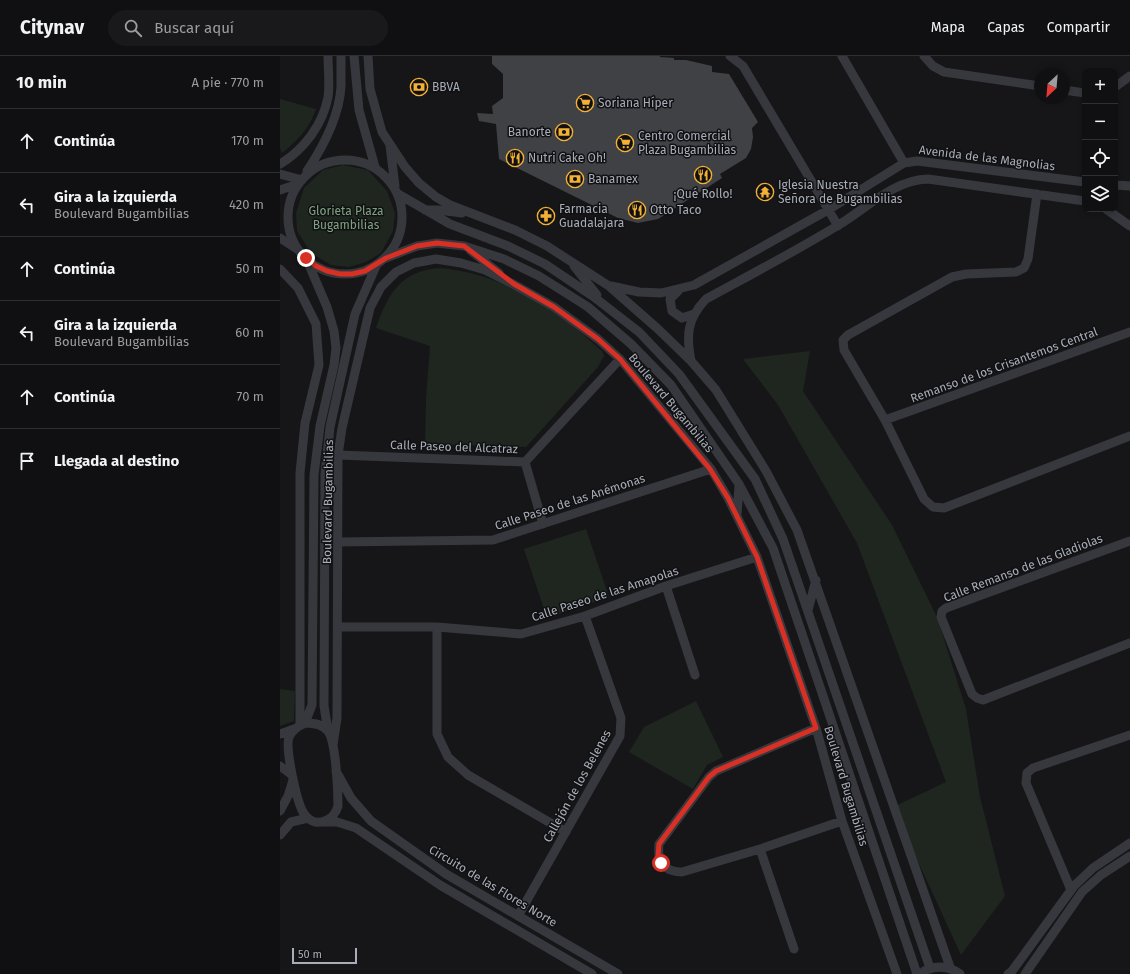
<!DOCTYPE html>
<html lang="es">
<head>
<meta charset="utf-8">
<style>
	:root { --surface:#101012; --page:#19191b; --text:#f1f3f6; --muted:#9c9d9f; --line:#303032 }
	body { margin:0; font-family:"Fira Sans",sans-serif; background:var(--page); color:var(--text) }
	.controls { position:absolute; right:12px; top:12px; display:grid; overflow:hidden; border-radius:8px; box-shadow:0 2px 6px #0003 }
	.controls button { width:36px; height:36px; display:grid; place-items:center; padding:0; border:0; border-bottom:1px solid var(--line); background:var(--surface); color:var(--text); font:20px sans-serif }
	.compass { position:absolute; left:754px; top:12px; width:36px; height:36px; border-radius:50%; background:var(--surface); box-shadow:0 2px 6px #0003; rotate:206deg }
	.scale { position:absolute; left:12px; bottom:10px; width:65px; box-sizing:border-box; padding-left:4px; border:2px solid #a8adb8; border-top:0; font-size:11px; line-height:14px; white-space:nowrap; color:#a8adb8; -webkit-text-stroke:3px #111113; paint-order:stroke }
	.stop { position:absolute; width:12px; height:12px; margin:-9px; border:3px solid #d93025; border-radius:50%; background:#fff }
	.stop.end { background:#d93025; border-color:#fff; box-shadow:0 1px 4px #0008 }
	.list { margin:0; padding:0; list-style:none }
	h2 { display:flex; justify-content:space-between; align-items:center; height:52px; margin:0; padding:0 16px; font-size:17px }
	h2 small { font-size:13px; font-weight:400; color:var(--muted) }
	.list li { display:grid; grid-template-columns:26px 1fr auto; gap:12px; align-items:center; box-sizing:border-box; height:64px; padding:0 16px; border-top:1px solid var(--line) }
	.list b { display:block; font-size:15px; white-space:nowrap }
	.list p { margin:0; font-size:13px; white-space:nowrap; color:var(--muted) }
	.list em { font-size:13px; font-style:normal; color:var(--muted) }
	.icon { flex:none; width:22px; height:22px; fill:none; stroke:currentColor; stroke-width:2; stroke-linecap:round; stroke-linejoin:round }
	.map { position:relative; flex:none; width:850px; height:918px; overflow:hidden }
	header { display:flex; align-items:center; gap:24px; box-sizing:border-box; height:56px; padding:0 20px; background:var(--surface); border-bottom:1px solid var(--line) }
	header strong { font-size:19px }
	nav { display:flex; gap:22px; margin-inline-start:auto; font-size:14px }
	.search { width:280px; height:36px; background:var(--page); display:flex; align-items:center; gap:10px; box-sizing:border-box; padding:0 14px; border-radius:22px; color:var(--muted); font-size:15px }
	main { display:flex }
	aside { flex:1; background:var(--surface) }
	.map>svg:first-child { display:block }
</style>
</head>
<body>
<header>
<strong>Citynav</strong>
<div class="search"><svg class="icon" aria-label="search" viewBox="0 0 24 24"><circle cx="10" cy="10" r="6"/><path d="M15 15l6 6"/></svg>Buscar aquí</div>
<nav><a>Mapa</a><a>Capas</a><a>Compartir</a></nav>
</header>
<main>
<aside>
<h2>10 min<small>A pie · 770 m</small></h2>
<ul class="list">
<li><svg class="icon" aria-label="ahead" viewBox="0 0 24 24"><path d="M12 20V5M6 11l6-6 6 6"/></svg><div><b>Continúa</b></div><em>170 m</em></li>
<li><svg class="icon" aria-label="left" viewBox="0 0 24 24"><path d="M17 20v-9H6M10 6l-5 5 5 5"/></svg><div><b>Gira a la izquierda</b><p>Boulevard Bugambilias</p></div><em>420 m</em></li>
<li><svg class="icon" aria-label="ahead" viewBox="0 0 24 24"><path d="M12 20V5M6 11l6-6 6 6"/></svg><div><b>Continúa</b></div><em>50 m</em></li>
<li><svg class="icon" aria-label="left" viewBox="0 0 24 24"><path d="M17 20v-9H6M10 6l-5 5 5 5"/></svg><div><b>Gira a la izquierda</b><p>Boulevard Bugambilias</p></div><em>60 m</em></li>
<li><svg class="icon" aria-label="ahead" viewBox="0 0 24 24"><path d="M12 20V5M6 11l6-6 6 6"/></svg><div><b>Continúa</b></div><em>70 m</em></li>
<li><svg class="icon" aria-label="arrive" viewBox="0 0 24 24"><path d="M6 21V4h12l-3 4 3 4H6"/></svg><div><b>Llegada al destino</b></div></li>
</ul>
</aside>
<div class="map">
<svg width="850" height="918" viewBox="0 0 850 918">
	<rect width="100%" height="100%" fill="#161618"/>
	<path fill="#1e261f" d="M0 43 36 53C30 72 17 85 2 97L0 92Z
		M63 109 88 114 107 135 115 157 113 175 101 197 86 206 69 211 51 209 31 197 17 175 16 157 24 132 43 114Z
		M160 212C222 217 278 254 322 295L324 300 318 311 246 391 145 388 146 342 150 290 96 272C108 238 120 215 160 212Z
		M530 295 523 335 612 469 657 561 686 653 700 741 725 840 681 899 613 751 666 726 577 487 498 349 463 303Z
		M306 473 329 541 267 562 244 493Z
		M0 633 15 635 14 665 0 670Z
		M416 645 443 701 427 709 413 733 349 696 364 671Z"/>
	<path fill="#404145" d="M212 0H380V1L394 2V4H406L432 10V16L449 18 478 66 472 72 473 81 471 93 466 102 440 118 442 122 378 163 358 167 338 162 219 103 216 68 199 65 197 57 213 58 212 50 223 42V18L212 8Z"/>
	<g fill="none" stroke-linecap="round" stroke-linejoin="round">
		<path stroke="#37383d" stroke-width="9" d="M74 0 79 54 95 111
			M88 0 90 33 102 76 125 111 139 127 156 141 170 149 235 174 267 190 329 230 378 273 411 305 436 334 486 415 517 474 670 911
			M450 0 463 10 558 170
			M562 0 624 107
			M644 0 653 10 664 16 760 30
			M835 31 850 20
			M784 34 805 37
			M110 90 115 130
			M8 161a57 57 0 1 1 114 0a57 57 0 1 1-114 0Z
			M0 108C24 94 43 68 48 41 50 28 48 13 48 0
			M27 115C43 91 59 61 61 31 61 21 61 10 61 0
			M0 118 22 124
			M835 129 850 130
			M0 134 18 128
			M118 138 170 168 228 190 265 208 314 241 359 276 399 318 475 423 503 483 650 912
			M757 138 748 203 744 212 736 216 686 218 672 221 568 279 563 284 564 294 605 364 644 443 653 451 664 452 850 380
			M826 153 850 170
			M145 154H159L182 157
			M0 182 17 193
			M190 194 219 217
			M106 202 137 190 157 187 184 190 224 203 259 220 308 251 351 288 391 329 459 428 493 492 637 918
			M294 210 317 239
			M0 213 18 232 36 268 39 309 25 367 20 417V669
			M331 230 359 236 381 237 414 229 548 154 624 107 637 105 805 126
			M399 234 390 243 392 255 402 262 414 258
			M411 305C406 279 407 263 426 243 470 219 514 196 557 170 586 153 613 124 648 123L805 145
			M605 364 850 276
			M58 399 245 406 340 303
			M245 406 263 468
			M457 459 459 429
			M850 485 666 552 662 555 661 561 692 638 697 642 703 644 850 587
			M58 486 213 484 431 413
			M386 530 415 619
			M528 554 536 524
			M58 571H157L241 578 305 560 386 530 477 501
			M157 571V678L168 701 188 719 286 776
			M25 667 32 649 34 419 40 370 54 309 56 292 54 275 47 251 26 202
			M25 667C34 667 42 668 48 675 56 686 58 735 58 750 54 765 36 773 25 759 17 750 5 692 9 681 12 674 18 670 25 667Z
			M536 672 436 715 429 721 379 788C377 805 383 816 402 816L480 793 562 765
			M48 675 44 650 45 418 50 371 75 258 96 210
			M0 678 14 673
			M53 689 57 662 58 399 62 372 90 252 101 231 116 216 134 207 156 203 181 207 205 214 233 228 274 251 318 283 340 303 431 413 448 442 477 501 536 672 562 765 617 918
			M0 710 12 719
			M56 715 71 742 91 765 166 818 338 918
			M0 755 8 740 13 724
			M44 766H57L76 772 160 829 312 918
			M0 779 11 766 28 762
			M480 793 514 893
			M791 834 746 727 747 717 753 712 850 679
			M238 860 340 680 341 662 305 560
			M644 915C657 909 669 910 680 918
			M728 918 732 915 794 830 813 812 850 787
			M745 918 802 836 821 819 850 800"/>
	</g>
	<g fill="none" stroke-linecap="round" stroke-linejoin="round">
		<path stroke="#d93025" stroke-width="5" d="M26 202 36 210 47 215 60 218H72L85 215 106 202 137 190 157 187 184 190 234 228 274 251 318 283 340 303 430 413 448 442 477 501 536 672 436 715 429 721 379 788 378 800 381 807"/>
	</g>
	<defs>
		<symbol id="bank-ring" viewBox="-11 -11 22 22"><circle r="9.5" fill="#111113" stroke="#f2b134" stroke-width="1.5"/><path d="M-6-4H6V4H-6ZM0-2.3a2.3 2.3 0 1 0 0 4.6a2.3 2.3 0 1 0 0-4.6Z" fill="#f2b134"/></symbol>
		<symbol id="supermarket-ring" viewBox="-11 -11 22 22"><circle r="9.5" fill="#111113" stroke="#f2b134" stroke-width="1.5"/><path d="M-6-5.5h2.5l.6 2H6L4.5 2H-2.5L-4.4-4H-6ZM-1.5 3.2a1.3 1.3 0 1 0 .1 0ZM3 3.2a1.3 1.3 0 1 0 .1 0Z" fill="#f2b134"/></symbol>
		<symbol id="restaurant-ring" viewBox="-11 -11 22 22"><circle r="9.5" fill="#111113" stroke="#f2b134" stroke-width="1.5"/><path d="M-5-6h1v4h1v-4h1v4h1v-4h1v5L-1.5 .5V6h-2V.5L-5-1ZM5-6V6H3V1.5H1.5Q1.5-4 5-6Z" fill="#f2b134"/></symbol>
		<symbol id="temple-ring" viewBox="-11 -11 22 22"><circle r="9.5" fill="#111113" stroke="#f2b134" stroke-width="1.5"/><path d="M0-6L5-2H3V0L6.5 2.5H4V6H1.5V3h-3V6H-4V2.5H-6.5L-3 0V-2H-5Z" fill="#f2b134"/></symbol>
		<symbol id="pharmacy-ring" viewBox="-11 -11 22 22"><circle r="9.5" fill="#111113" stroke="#f2b134" stroke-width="1.5"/><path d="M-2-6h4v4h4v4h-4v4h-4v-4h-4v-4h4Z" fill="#f2b134"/></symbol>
	</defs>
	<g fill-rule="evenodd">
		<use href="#bank-ring" x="129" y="21" width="20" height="20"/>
		<use href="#supermarket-ring" x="295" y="37" width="20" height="20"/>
		<use href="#bank-ring" x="274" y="66" width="20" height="20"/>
		<use href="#supermarket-ring" x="335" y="77" width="20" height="20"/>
		<use href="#restaurant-ring" x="225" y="92" width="20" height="20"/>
		<use href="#restaurant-ring" x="413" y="109" width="20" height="20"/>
		<use href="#bank-ring" x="285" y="113" width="20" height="20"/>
		<use href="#temple-ring" x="475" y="126" width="20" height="20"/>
		<use href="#restaurant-ring" x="347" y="144" width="20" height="20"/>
		<use href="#pharmacy-ring" x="256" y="150" width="20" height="20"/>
	</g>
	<g text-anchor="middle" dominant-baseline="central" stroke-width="3" stroke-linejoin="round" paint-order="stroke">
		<g font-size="12" fill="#a8adb8" stroke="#111113" text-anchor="start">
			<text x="152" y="31">BBVA</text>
			<text x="318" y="47">Soriana Híper</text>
			<text x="271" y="76" text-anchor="end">Banorte</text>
			<text x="358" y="80">Centro Comercial<tspan x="358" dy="14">Plaza Bugambilias</tspan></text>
			<text x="248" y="102">Nutri Cake Oh!</text>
			<text x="308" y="123">Banamex</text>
			<text x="498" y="129">Iglesia Nuestra<tspan x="498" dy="14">Señora de Bugambilias</tspan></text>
			<text x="423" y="138" text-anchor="middle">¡Qué Rollo!</text>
			<text x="279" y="153">Farmacia<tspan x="279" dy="14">Guadalajara</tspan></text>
			<text x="370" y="154">Otto Taco</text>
		</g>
		<g font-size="12" fill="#a8adb8" stroke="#111113">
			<text transform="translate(707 102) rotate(7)">Avenida de las Magnolias</text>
			<text transform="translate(724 309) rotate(-20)">Remanso de los Crisantemos Central</text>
			<text transform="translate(391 347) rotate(50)">Boulevard Bugambilias</text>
			<text transform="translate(174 391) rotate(2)">Calle Paseo del Alcatraz</text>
			<text transform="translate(48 446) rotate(-89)">Boulevard Bugambilias</text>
			<text transform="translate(290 446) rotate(-18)">Calle Paseo de las Anémonas</text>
			<text transform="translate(743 512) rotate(-21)">Calle Remanso de las Gladiolas</text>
			<text transform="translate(325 538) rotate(-18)">Calle Paseo de las Amapolas</text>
			<text transform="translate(297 730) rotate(-61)">Callejón de los Belenes</text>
			<text transform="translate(566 730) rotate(73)">Boulevard Bugambilias</text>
			<text transform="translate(213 830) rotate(31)">Circuito de las Flores Norte</text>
		</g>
		<g font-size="12" fill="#7fa381" stroke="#111113">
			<text x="66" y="155">Glorieta Plaza<tspan x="66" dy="14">Bugambilias</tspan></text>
		</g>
	</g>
</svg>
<div class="controls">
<button>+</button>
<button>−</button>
<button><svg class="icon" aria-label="locate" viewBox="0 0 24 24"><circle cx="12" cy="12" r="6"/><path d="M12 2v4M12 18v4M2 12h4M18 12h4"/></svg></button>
<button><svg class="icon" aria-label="layers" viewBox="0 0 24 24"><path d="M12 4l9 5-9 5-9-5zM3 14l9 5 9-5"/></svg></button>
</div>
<svg class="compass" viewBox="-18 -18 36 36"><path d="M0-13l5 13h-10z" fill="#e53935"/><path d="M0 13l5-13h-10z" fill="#9c9d9f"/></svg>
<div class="scale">50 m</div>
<div class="stop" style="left:381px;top:807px"></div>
<div class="stop end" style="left:26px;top:202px"></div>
</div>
</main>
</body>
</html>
